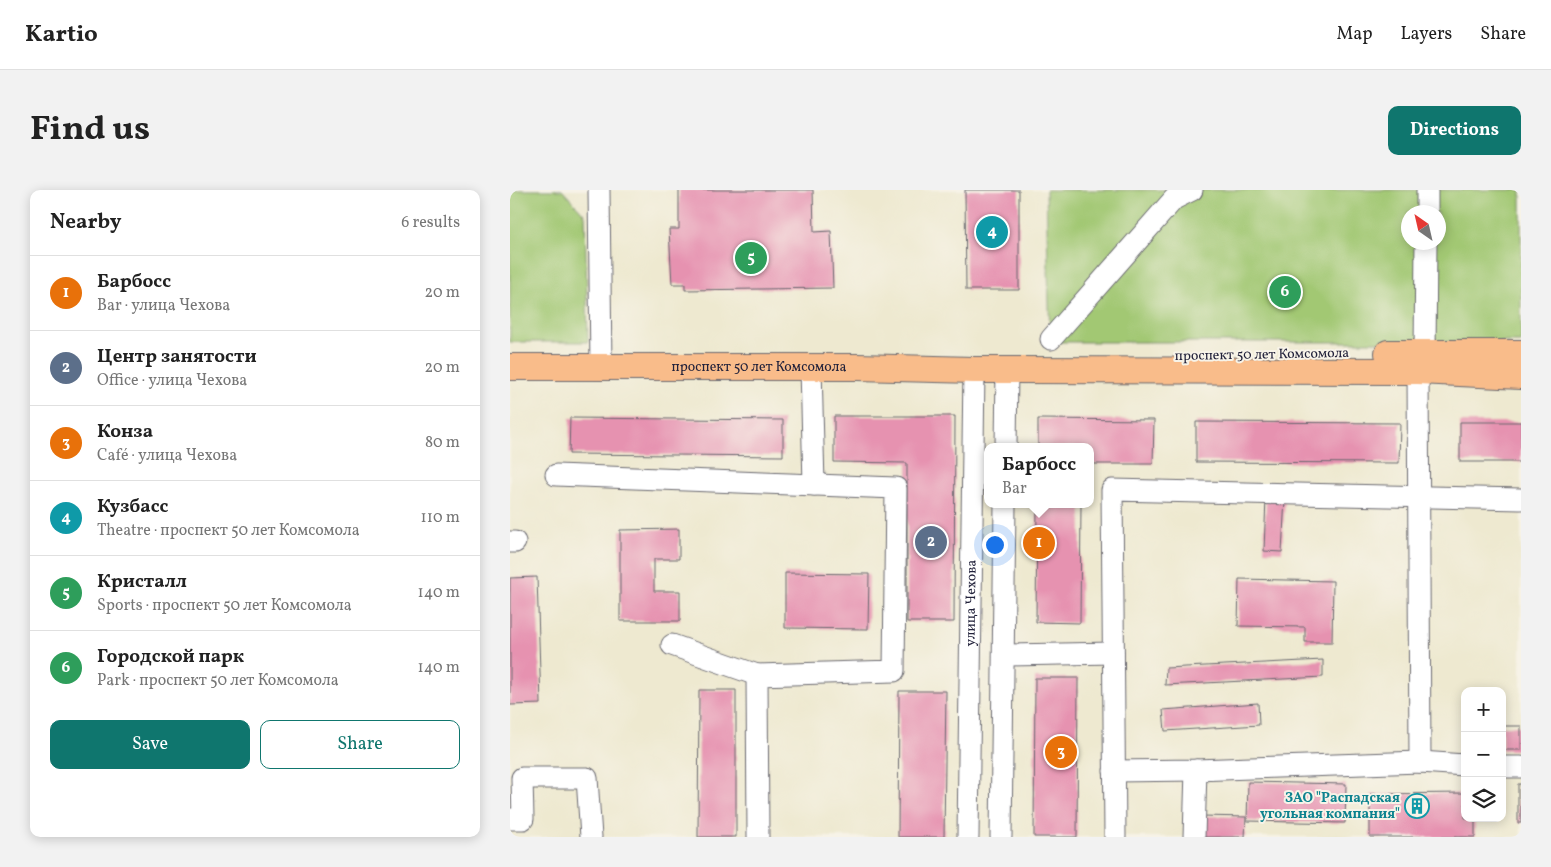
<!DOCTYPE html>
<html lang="en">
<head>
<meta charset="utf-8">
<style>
	:root { --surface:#fff; --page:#f2f2f2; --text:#222; --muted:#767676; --line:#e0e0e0; --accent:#0f766e }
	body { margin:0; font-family:Vollkorn,serif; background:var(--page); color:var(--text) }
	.controls { position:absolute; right:15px; bottom:15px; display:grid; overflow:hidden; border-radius:10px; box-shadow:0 2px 12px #0003 }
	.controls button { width:45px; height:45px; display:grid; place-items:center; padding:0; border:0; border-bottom:1px solid var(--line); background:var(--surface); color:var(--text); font:25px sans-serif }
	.compass { position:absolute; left:891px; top:15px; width:45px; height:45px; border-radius:50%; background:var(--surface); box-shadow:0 2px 12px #0003; rotate:326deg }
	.you { position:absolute; left:484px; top:354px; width:18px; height:18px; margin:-12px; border:4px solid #fff; border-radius:50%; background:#1a73e8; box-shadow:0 0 0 8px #1a73e833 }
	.badge { display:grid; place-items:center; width:32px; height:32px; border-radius:50%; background:var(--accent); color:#fff; font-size:16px; font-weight:700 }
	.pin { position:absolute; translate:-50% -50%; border:2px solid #fff; box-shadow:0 1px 5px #0006 }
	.popup { position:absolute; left:474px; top:253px; width:110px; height:65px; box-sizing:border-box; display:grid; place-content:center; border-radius:10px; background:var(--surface); filter:drop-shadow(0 1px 4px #0005); font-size:16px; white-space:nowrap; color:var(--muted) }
	.popup b { font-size:19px; color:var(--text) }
	.popup::after { content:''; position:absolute; left:50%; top:100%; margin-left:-10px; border:10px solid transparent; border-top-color:var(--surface) }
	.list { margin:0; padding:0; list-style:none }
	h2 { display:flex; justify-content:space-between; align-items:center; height:65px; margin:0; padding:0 20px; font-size:21px }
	h2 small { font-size:16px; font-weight:400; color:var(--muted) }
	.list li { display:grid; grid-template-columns:32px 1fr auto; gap:15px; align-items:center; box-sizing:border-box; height:75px; padding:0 20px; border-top:1px solid var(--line) }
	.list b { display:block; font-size:19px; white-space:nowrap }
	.list p { margin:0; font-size:16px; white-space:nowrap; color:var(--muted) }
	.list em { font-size:16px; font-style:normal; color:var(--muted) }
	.actions { display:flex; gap:10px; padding:15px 20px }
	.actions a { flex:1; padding:11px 0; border:1px solid var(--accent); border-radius:10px; text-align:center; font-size:18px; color:var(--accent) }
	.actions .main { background:var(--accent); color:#fff }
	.icon { flex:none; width:28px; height:28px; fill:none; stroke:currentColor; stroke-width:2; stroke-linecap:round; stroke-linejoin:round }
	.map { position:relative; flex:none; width:1011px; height:647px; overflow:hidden; border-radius:10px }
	header { display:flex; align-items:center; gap:30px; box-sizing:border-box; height:70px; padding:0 25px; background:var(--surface); border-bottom:1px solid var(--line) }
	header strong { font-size:24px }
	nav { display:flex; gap:28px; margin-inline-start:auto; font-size:18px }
	.intro { display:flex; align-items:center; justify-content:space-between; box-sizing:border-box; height:120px; padding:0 30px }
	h1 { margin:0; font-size:35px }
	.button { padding:12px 22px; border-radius:10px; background:var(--accent); color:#fff; font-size:18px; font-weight:700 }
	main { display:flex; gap:30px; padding:0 30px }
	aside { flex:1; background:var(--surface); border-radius:10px; box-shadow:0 2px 12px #0003 }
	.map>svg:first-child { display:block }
</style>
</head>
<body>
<header>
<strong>Kartio</strong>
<nav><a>Map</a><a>Layers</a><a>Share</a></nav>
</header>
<div class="intro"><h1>Find us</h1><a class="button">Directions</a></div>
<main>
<aside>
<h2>Nearby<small>6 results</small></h2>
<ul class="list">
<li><span class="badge" style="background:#e8710a">1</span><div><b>Барбосс</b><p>Bar · улица Чехова</p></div><em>20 m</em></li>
<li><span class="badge" style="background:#5c6f8a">2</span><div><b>Центр занятости</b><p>Office · улица Чехова</p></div><em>20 m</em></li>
<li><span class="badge" style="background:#e8710a">3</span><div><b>Конза</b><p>Café · улица Чехова</p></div><em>80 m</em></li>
<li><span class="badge" style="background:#0f9aa8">4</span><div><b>Кузбасс</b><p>Theatre · проспект 50 лет Комсомола</p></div><em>110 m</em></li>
<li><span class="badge" style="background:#2e9e5b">5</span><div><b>Кристалл</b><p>Sports · проспект 50 лет Комсомола</p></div><em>140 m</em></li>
<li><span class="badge" style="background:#2e9e5b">6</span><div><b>Городской парк</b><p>Park · проспект 50 лет Комсомола</p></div><em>140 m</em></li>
</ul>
<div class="actions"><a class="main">Save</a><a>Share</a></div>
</aside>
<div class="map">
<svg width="1011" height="647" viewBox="0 0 1011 647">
	<rect width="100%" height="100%" fill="#f7f3e8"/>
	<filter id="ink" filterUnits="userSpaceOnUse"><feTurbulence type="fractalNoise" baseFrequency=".02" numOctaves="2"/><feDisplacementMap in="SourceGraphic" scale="10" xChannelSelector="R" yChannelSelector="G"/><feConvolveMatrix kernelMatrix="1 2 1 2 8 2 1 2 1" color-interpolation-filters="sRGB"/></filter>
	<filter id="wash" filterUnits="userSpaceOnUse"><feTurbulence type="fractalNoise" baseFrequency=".0096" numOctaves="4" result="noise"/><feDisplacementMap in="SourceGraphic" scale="20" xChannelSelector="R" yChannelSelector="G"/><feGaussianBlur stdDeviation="1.12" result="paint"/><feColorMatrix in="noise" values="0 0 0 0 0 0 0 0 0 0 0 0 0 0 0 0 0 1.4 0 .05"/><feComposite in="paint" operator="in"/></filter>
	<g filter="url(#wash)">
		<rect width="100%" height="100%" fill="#eee9d0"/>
		<path fill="#a2c873" stroke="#627557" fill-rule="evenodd" d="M0 0H52L75 25 78 152H0Z
			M536 0H1011V152H540ZM898 22H928V52H898Z"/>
		<g id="blocks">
			<path fill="#e692b0" d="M169 0H303L304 42 321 41 323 98 175 100V94H162L159 39H169Z
				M455 0H509V100H456Z
				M324 226H445L444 432H397V273L324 272Z
				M60 228 273 230V266L59 264Z
				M528 229 644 230 643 274H580V257H528Z
				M686 232 890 233 889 273 686 272Z
				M950 232H1011V272H950Z
				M756 307 775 308 772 362 754 361Z
				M527 314H571L570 433 526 432Z
				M169 339V369H144V401H170V431H110V340Z
				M275 383 359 384 358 439 275 438Z
				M27 387 31 514 0 515V388Z
				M729 389 823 391 822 452H795V437L728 436Z
				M813 470V487L655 495 656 478Z
				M525 488H568L567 647H524Z
				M189 500H226V647H188Z
				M389 501H436L434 647H388Z
				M748 513 749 535 655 541 653 520Z
				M992 536H1011V560H992Z
				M738 592 836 594 835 633 737 631Z
				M1008 594H1011V633H1008Z
				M955 603V628H965V647H860V604Z
				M693 626 736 627 735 647H693Z"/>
		</g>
	</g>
	<g filter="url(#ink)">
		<use href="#blocks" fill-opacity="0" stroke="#69686f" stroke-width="1"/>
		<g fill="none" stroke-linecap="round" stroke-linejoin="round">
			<defs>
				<g id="minor">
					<path d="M89 0 91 177"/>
					<path d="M917 22V0"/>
					<path d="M541 149 664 9 682 0"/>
					<path d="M915 163 916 52"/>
					<path d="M301 178 304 295"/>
					<path d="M908 181 910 572"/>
					<path d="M496 257 497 180"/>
					<path d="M46 285 386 298 384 481 247 485 248 647"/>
					<path d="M0 352H5"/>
					<path d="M162 455 247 485"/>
					<path d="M494 465 603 463"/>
					<path d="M992 577H1011"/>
					<path d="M604 581 686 580 910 572 955 575"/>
					<path d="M0 629H13L12 588H77L81 647"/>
					<path id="s1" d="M458 647 464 180"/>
					<path d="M491 647 495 314"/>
					<path d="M605 647 602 300 1011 309"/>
					<path d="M684 647 686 580"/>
				</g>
				<g id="major">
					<path d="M878 163H1011"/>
					<path id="s2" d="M0 177H347L464 180 908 181 1011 186"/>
				</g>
			</defs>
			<use href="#minor" stroke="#69686f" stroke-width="23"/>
			<use href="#major" stroke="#69686f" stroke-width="28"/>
			<use href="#minor" stroke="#fff" stroke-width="21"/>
			<use href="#major" stroke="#f9bc8a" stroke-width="26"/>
		</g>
	</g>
	<defs>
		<symbol id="building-ring" viewBox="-11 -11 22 22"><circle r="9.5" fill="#f7f3e8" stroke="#0f9aa8" stroke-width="1.5"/><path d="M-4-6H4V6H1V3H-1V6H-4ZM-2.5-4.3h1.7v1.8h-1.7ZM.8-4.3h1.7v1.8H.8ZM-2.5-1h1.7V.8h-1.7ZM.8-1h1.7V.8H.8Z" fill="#0f9aa8"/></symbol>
	</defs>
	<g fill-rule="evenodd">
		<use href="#building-ring" x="893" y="602" width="28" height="28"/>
	</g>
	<g text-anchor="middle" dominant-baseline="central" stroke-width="4" stroke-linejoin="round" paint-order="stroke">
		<g font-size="14" fill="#22223b" stroke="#f7f3e8">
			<text transform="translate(752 165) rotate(-1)">проспект 50 лет Комсомола</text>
			<text stroke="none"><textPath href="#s2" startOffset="249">проспект 50 лет Комсомола</textPath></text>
			<text stroke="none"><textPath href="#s1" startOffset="234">улица Чехова</textPath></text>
		</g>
		<g font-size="14" font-weight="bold" fill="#0d838f" stroke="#f7f3e8" text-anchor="end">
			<text x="890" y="608">ЗАО "Распадская<tspan x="890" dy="16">угольная компания"</tspan></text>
		</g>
	</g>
</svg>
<div class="controls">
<button>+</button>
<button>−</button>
<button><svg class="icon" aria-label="layers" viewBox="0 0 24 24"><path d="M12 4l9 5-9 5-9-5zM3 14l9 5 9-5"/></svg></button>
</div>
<svg class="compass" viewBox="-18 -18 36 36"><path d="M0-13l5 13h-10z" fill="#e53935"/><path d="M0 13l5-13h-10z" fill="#767676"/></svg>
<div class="you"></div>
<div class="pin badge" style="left:529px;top:353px;background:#e8710a">1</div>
<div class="popup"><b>Барбосс</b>Bar</div>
<div class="pin badge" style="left:421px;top:352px;background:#5c6f8a">2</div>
<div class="pin badge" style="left:551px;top:562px;background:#e8710a">3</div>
<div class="pin badge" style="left:482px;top:42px;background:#0f9aa8">4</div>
<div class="pin badge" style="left:241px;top:68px;background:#2e9e5b">5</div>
<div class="pin badge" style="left:775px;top:102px;background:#2e9e5b">6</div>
</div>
</main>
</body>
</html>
